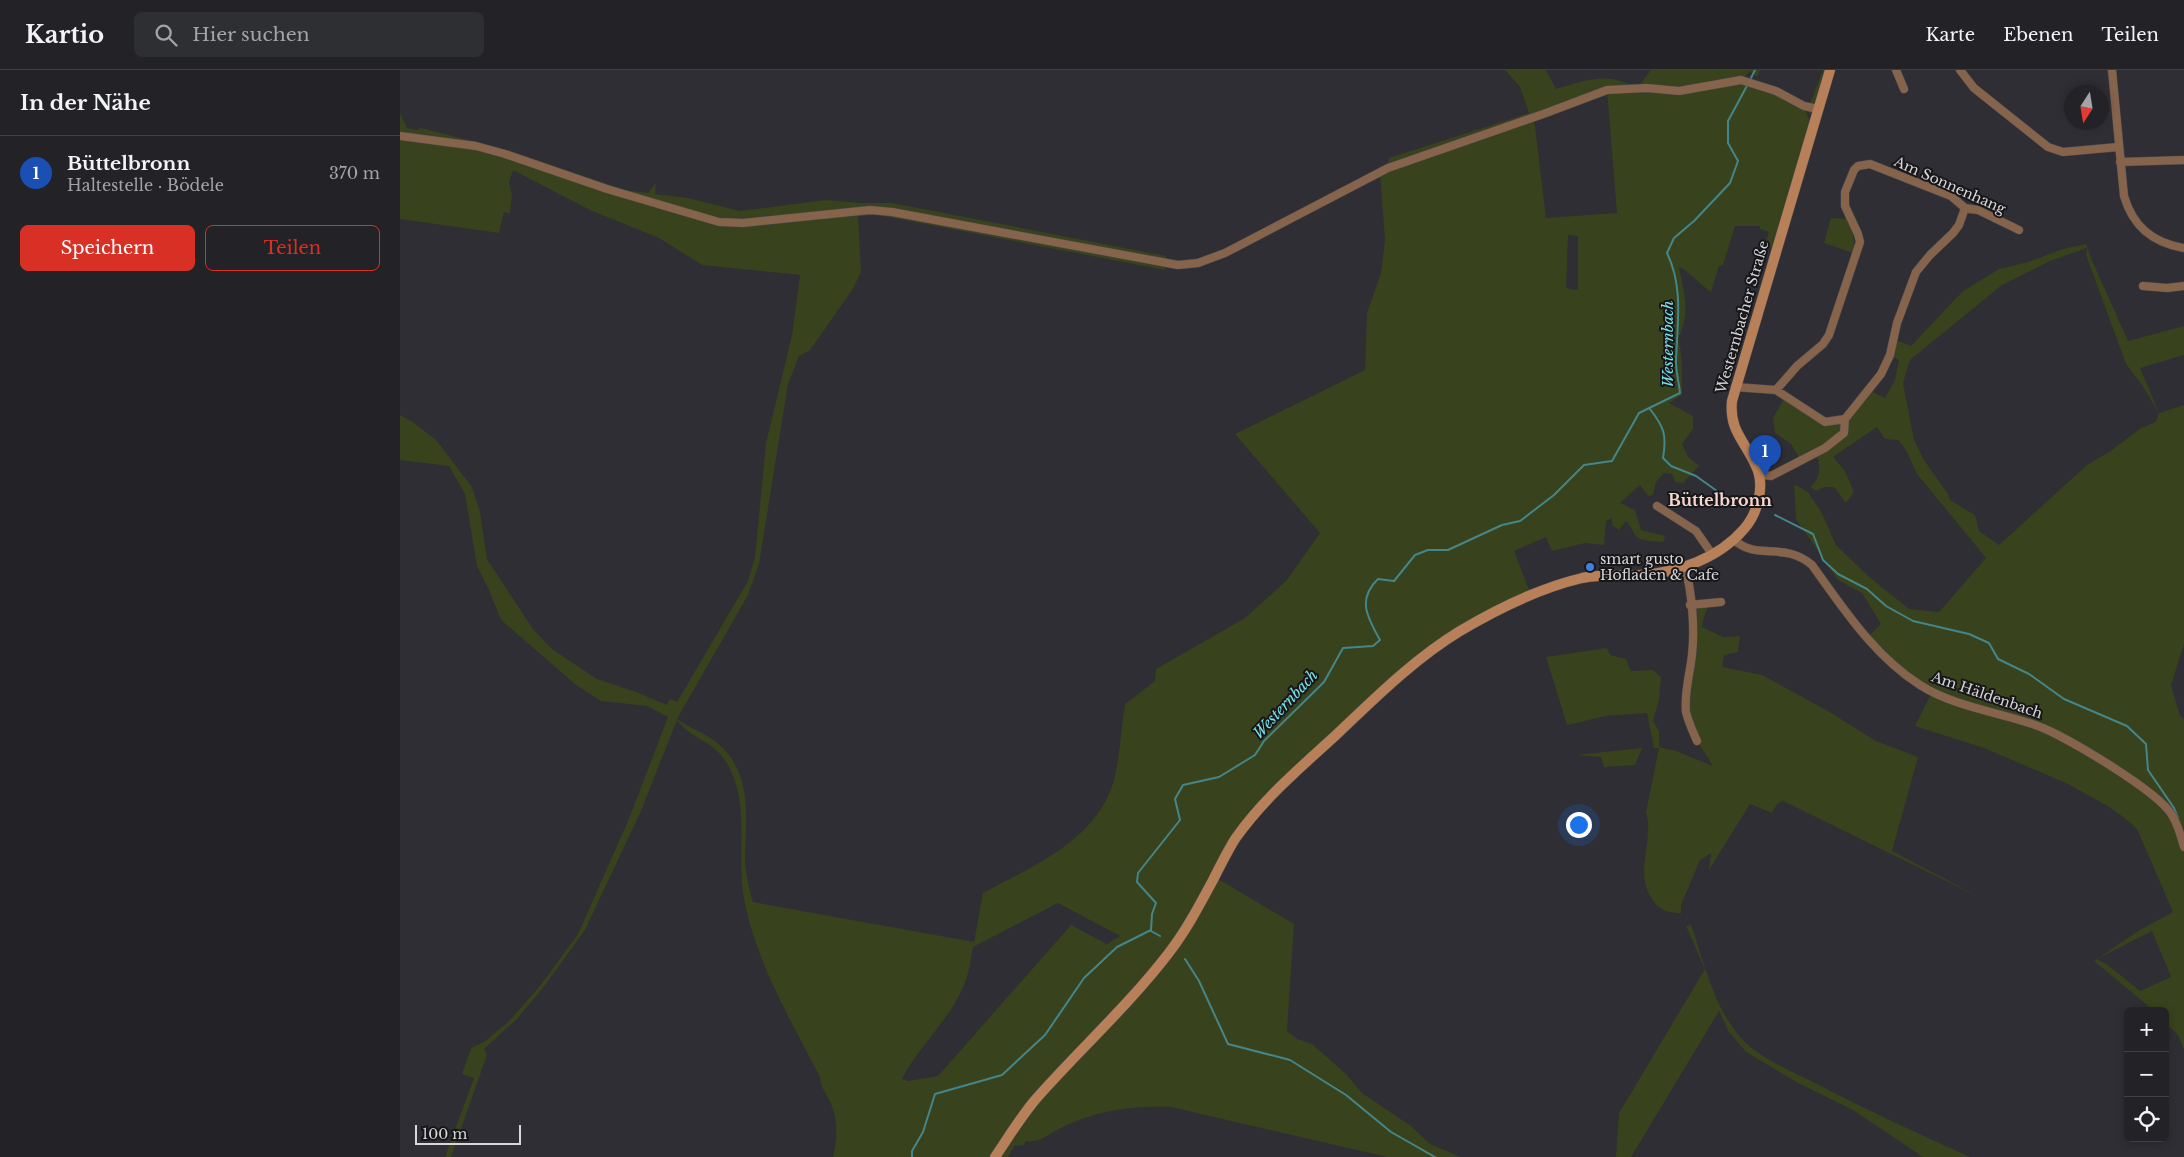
<!DOCTYPE html>
<html lang="de">
<head>
<meta charset="utf-8">
<style>
	:root { --surface:#222227; --page:#2e2f33; --text:#f1f3f6; --muted:#a2a4a7; --line:#3f3f44; --accent:#d93025 }
	body { margin:0; font-family:"Libre Baskerville",serif; background:var(--page); color:var(--text) }
	.controls { position:absolute; right:15px; bottom:15px; display:grid; overflow:hidden; border-radius:8px; box-shadow:0 2px 8px #0003 }
	.controls button { width:45px; height:45px; display:grid; place-items:center; padding:0; border:0; border-bottom:1px solid var(--line); background:var(--surface); color:var(--text); font:25px sans-serif }
	.compass { position:absolute; left:1664px; top:15px; width:45px; height:45px; border-radius:50%; background:var(--surface); box-shadow:0 2px 8px #0003; rotate:192deg }
	.scale { position:absolute; left:15px; bottom:12px; width:106px; box-sizing:border-box; padding-left:5px; border:2px solid #d8d8dc; border-top:0; font-size:14px; line-height:18px; white-space:nowrap; color:#d8d8dc; -webkit-text-stroke:4px #171619; paint-order:stroke }
	.you { position:absolute; left:1178px; top:754px; width:18px; height:18px; margin:-12px; border:4px solid #fff; border-radius:50%; background:#1a73e8; box-shadow:0 0 0 8px #1a73e833 }
	.badge { display:grid; place-items:center; width:32px; height:32px; border-radius:50%; background:var(--accent); color:#fff; font-size:16px; font-weight:700 }
	.pin { position:absolute; translate:-50% -41px; filter:drop-shadow(0 1px 2px #0008) }
	.pin::after { content:''; position:absolute; top:26px; width:18px; height:15px; background:inherit; clip-path:polygon(0 0,100% 0,50% 100%) }
	.list { margin:0; padding:0; list-style:none }
	h2 { display:flex; justify-content:space-between; align-items:center; height:65px; margin:0; padding:0 20px; font-size:21px }
	h2 small { font-size:16px; font-weight:400; color:var(--muted) }
	.list li { display:grid; grid-template-columns:32px 1fr auto; gap:15px; align-items:center; box-sizing:border-box; height:75px; padding:0 20px; border-top:1px solid var(--line) }
	.list b { display:block; font-size:19px; white-space:nowrap }
	.list p { margin:0; font-size:16px; white-space:nowrap; color:var(--muted) }
	.list em { font-size:16px; font-style:normal; color:var(--muted) }
	.actions { display:flex; gap:10px; padding:15px 20px }
	.actions a { flex:1; padding:11px 0; border:1px solid var(--accent); border-radius:8px; text-align:center; font-size:18px; color:var(--accent) }
	.actions .main { background:var(--accent); color:#fff }
	.icon { flex:none; width:28px; height:28px; fill:none; stroke:currentColor; stroke-width:2; stroke-linecap:round; stroke-linejoin:round }
	.map { position:relative; flex:none; width:1784px; height:1087px; overflow:hidden }
	header { display:flex; align-items:center; gap:30px; box-sizing:border-box; height:70px; padding:0 25px; background:var(--surface); border-bottom:1px solid var(--line) }
	header strong { font-size:24px }
	nav { display:flex; gap:28px; margin-inline-start:auto; font-size:18px }
	.search { width:350px; height:45px; background:var(--page); display:flex; align-items:center; gap:12px; box-sizing:border-box; padding:0 18px; border-radius:8px; color:var(--muted); font-size:19px }
	main { display:flex }
	aside { flex:1; background:var(--surface) }
	.map>svg:first-child { display:block }
</style>
</head>
<body>
<header>
<strong>Kartio</strong>
<div class="search"><svg class="icon" aria-label="search" viewBox="0 0 24 24"><circle cx="10" cy="10" r="6"/><path d="M15 15l6 6"/></svg>Hier suchen</div>
<nav><a>Karte</a><a>Ebenen</a><a>Teilen</a></nav>
</header>
<main>
<aside>
<h2>In der Nähe<small></small></h2>
<ul class="list">
<li><span class="badge" style="background:#1a4fb4">1</span><div><b>Büttelbronn</b><p>Haltestelle · Bödele</p></div><em>370 m</em></li>
</ul>
<div class="actions"><a class="main">Speichern</a><a>Teilen</a></div>
</aside>
<div class="map">
<svg width="1784" height="1087" viewBox="0 0 1784 1087">
	<rect width="100%" height="100%" fill="#2e2e34"/>
	<path fill="#38421c" fill-rule="evenodd" d="M1105 0H1146L1156 19C1186 10 1207 1 1237 18L1251 0H1360L1357 7 1350 1 1342 10 1409 36 1423 0H1430L1415 48 1404 38 1410 51 1373 178 1365 175 1369 162 1360 159V156H1335L1323 195 1319 196 1311 222C1300 215 1292 203 1279 197 1284 223 1291 244 1278 268 1283 286 1282 305 1282 325L1269 333 1293 346V359L1282 374 1288 387 1299 396 1283 413 1275 412 1272 404 1264 403 1256 412 1253 425 1248 426 1240 415 1220 433 1235 440 1241 460 1265 466 1263 472C1255 471 1241 472 1235 465 1232 460 1230 455 1226 451L1219 460 1212 455V448L1206 451 1204 475 1185 473 1152 481 1146 467 1114 481 1130 522 1028 585 870 726 815 807 894 854 887 961 897 969 912 974 945 1003 962 1023 1011 1056 1030 1074 1061 1087H987L771 1037C731 1036 698 1040 661 1058 650 1063 638 1074 626 1071L624 1075 614 1076 608 1087H433C437 1069 439 1050 430 1032 426 1023 420 1017 420 1007 391 951 358 896 345 834 335 789 351 738 329 697 315 669 293 672 277 650L241 741 185 860 146 914 117 949 84 979 87 985 51 1087H45L74 1008 62 1004 71 978 84 972 108 952 140 916 178 864 228 751 268 647 247 636 201 631 176 615 101 550 88 518 77 496 65 424 49 396 0 390V345L13 352 37 371 72 417 80 442 87 489 133 559 152 579 197 609 236 622 267 635 270 629 277 632 348 511 355 487 366 373 392 265 400 205 302 195 259 168 190 140 113 100 109 112 112 125 110 144 104 142 99 163 0 149V43L7 58 16 60 21 58 104 79 225 120 248 123 256 113 255 124 288 128 340 141 426 130 461 133H492L766 186 765 200 478 145 458 146 461 202 453 219 410 280 399 286 388 314 359 494 348 525 277 649C291 659 311 665 323 678 352 708 346 748 345 787 345 801 349 818 353 832L574 872 583 823C633 796 697 770 714 710 720 686 721 659 725 634L755 611 756 599 845 548 887 510 920 463 835 364 965 300 967 243 981 203 985 170 980 103 988 98 989 88 1129 43 1120 17ZM1207 20 1217 143 1146 148 1134 48ZM1168 165 1178 166V220L1166 218ZM658 833 720 866 707 874 671 855 538 1006 508 1011 502 1009C518 977 552 947 564 915 569 903 571 889 573 877Z
		M1431 148 1447 149C1453 162 1456 169 1453 183L1424 173Z
		M1686 174 1691 188 1728 271 1784 256V285L1740 298 1759 343 1784 335V574L1771 615 1780 646 1784 649V980L1778 965 1765 952V941H1754L1694 891 1738 861 1773 842 1737 759 1727 750 1711 738 1668 714 1584 678 1515 656 1530 626 1546 628 1523 617 1467 568 1481 554 1462 523 1438 510 1396 449 1394 414 1408 422 1422 443 1436 475 1467 505 1509 539 1539 542 1586 488 1517 404 1506 380 1498 370 1485 369 1477 357 1433 387 1445 401 1454 422 1446 433 1434 417H1424L1416 421 1410 417C1421 408 1421 396 1416 383L1401 391 1391 374 1375 363 1373 348 1386 325 1416 348 1445 349 1468 320 1485 328 1495 310 1499 290 1490 285 1493 269 1511 276 1563 221 1599 199 1628 192 1663 179ZM1687 178 1686 185 1726 294 1742 315 1759 343 1756 352 1741 358 1712 380 1687 395 1599 475 1579 461 1575 445 1550 430 1548 424 1524 390 1514 370 1503 313 1510 290 1602 215 1650 191ZM1752 861 1771 907 1740 921 1708 895 1697 889Z
		M1309 534 1304 547 1302 557 1323 567 1340 566 1338 582 1324 585 1322 597 1362 605 1428 641 1476 671 1518 687 1492 781 1583 829 1383 731 1377 734 1372 743 1350 734 1309 800 1311 783 1300 790 1281 835V843C1270 843 1261 841 1254 832 1232 804 1255 772 1246 742L1259 678H1254L1247 643 1206 646 1167 655 1146 587 1207 578 1210 585 1226 589 1231 601 1253 600 1261 607 1259 630 1253 651 1259 661V677L1276 681 1313 696 1297 671 1286 643 1292 584 1290 535Z
		M1242 678 1235 695 1204 697 1201 687 1176 685Z
		M1291 855C1305 894 1315 944 1347 974 1365 990 1391 1001 1413 1012 1465 1039 1517 1063 1570 1087H1523L1453 1040 1398 1013 1346 982 1329 962 1319 941 1231 1087H1216L1219 1043 1305 899 1286 856Z"/>
	<g fill="none" stroke-linecap="round" stroke-linejoin="round">
		<path stroke="#44868a" stroke-width="2" d="M1350 10 1355 0
			M1250 339C1264 357 1267 365 1263 388L1271 396 1296 406 1331 431
			M1375 445 1413 464 1423 490 1438 504 1467 519 1486 536 1513 551 1569 564 1589 573 1598 589 1629 604 1664 629 1727 656 1746 674 1748 700 1774 738 1778 748
			M751 861 760 866
			M785 889 799 911 828 974 890 990 946 1025 991 1062 1035 1087
			M512 1087V1081L523 1062 535 1024 602 1005 645 965 684 908 717 877 751 860 752 844 756 833 737 812 738 803 780 750 775 729 783 715 819 707 855 685 864 671 924 612 943 578 973 576 980 570C967 547 957 529 978 509L994 511 1015 485 1028 480H1048L1102 455 1120 451 1154 425 1184 395 1212 391 1239 343 1280 323C1279 313 1276 302 1276 292 1277 255 1284 218 1267 183L1274 168 1294 151 1330 113 1338 91 1328 73V51L1348 14"/>
		<defs>
			<path id="street" d="M1496 0 1504 19
				M1560 0 1574 18 1648 77 1663 82 1718 77
				M1712 0 1724 126C1733 157 1753 173 1784 178
				M0 66 76 76 105 84 207 119 319 152 343 153 470 140 492 142 778 195 798 193 825 183 988 98 1146 43 1207 20 1247 18 1279 21 1341 10 1376 21 1404 36 1418 39
				M1720 92 1784 90
				M1743 216 1767 218 1784 216
				M1335 317 1376 320 1425 352 1445 349 1481 304 1490 285 1497 253 1516 202 1530 185 1553 163 1559 155 1565 138
				M1376 320 1397 296 1423 274 1429 265 1460 172 1458 164 1445 136V122L1454 100 1458 96 1470 94 1551 126 1565 138 1578 140 1619 160
				M1359 404 1371 406 1425 378 1444 363 1445 349
				M1257 436 1296 461 1312 484
				M1334 470C1358 491 1383 471 1412 495 1443 538 1474 586 1520 615 1554 637 1600 642 1638 656 1665 666 1758 721 1772 745 1778 755 1781 766 1784 777
				M1285 497C1292 522 1295 559 1292 585 1290 604 1284 622 1286 642 1288 651 1293 662 1297 671
				M1290 535 1321 532"/>
			<path id="secondary" d="M595 1087C608 1068 620 1048 635 1030 678 981 728 936 768 884 786 861 799 836 813 810 820 796 827 782 835 769 863 729 900 698 936 665 975 628 1014 589 1060 561 1097 539 1140 518 1182 508 1201 504 1221 506 1240 505 1278 503 1319 488 1344 459 1358 443 1366 414 1355 394 1344 370 1329 360 1332 331L1430 0"/>
		</defs>
		<use href="#street" stroke="#49494f" stroke-width="9"/>
		<use href="#secondary" stroke="#49494f" stroke-width="11"/>
		<use href="#street" stroke="#86634b" stroke-width="8"/>
		<use href="#secondary" stroke="#b78059" stroke-width="10"/>
	</g>
	<circle fill="#3f7fe0" stroke="#171619" stroke-width="2" cx="1190" cy="497" r="5"/>
	<g text-anchor="middle" dominant-baseline="central" stroke-width="4" stroke-linejoin="round" paint-order="stroke">
		<g font-size="14" fill="#d8d8dc" stroke="#171619">
			<text transform="translate(1550 115) rotate(24)">Am Sonnenhang</text>
			<text transform="translate(1342 247) rotate(-74)">Westernbacher Straße</text>
			<text transform="translate(1587 625) rotate(19)">Am Häldenbach</text>
		</g>
		<g font-size="14" fill="#d8d8dc" stroke="#171619" text-anchor="start">
			<text x="1200" y="489">smart gusto<tspan x="1200" dy="16">Hofladen &amp; Cafe</tspan></text>
		</g>
		<g font-size="15" font-style="italic" fill="#7ae2e9" stroke="#171619">
			<text transform="translate(1267 274) rotate(-90)">Westernbach</text>
			<text transform="translate(885 634) rotate(-47)">Westernbach</text>
		</g>
		<g font-size="16" font-weight="bold" fill="#f8d6ce" stroke="#171619">
			<text x="1320" y="430">Büttelbronn</text>
		</g>
	</g>
</svg>
<div class="controls">
<button>+</button>
<button>−</button>
<button><svg class="icon" aria-label="locate" viewBox="0 0 24 24"><circle cx="12" cy="12" r="6"/><path d="M12 2v4M12 18v4M2 12h4M18 12h4"/></svg></button>
</div>
<svg class="compass" viewBox="-18 -18 36 36"><path d="M0-13l5 13h-10z" fill="#e53935"/><path d="M0 13l5-13h-10z" fill="#a2a4a7"/></svg>
<div class="scale">100 m</div>
<div class="you"></div>
<div class="pin badge" style="left:1365px;top:406px;background:#1a4fb4">1</div>
</div>
</main>
</body>
</html>
